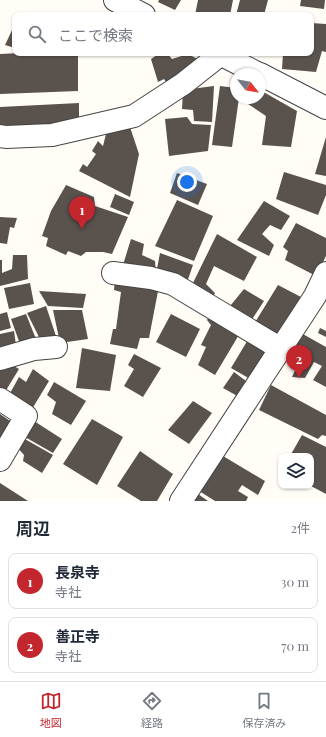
<!DOCTYPE html>
<html lang="ja">
<head>
<meta charset="utf-8">
<style>
	:root { --surface:#fff; --page:#f2f2f3; --text:#1f2937; --muted:#747a83; --line:#e0e1e3; --accent:#c4262e }
	body { margin:0; font-family:"Playfair Display","Noto Sans JP",serif; background:var(--page); color:var(--text) }
	.controls { position:absolute; right:12px; bottom:12px; display:grid; overflow:hidden; border-radius:8px; box-shadow:0 1px 3px #0004 }
	.controls button { width:36px; height:36px; display:grid; place-items:center; padding:0; border:0; border-bottom:1px solid var(--line); background:var(--surface); color:var(--text); font:20px sans-serif }
	.compass { position:absolute; left:230px; top:68px; width:36px; height:36px; border-radius:50%; background:var(--surface); box-shadow:0 1px 3px #0004; rotate:121deg }
	.you { position:absolute; left:187px; top:182px; width:14px; height:14px; margin:-10px; border:3px solid #fff; border-radius:50%; background:#1a73e8; box-shadow:0 0 0 6px #1a73e833 }
	.badge { display:grid; place-items:center; width:26px; height:26px; border-radius:50%; background:var(--accent); color:#fff; font-size:13px; font-weight:700 }
	.pin { position:absolute; translate:-50% -33px; filter:drop-shadow(0 1px 2px #0008) }
	.pin::after { content:''; position:absolute; top:21px; width:14px; height:12px; background:inherit; clip-path:polygon(0 0,100% 0,50% 100%) }
	.list { margin:0; padding:0; list-style:none }
	h2 { display:flex; justify-content:space-between; align-items:center; height:52px; margin:0; padding:0 16px; font-size:17px }
	h2 small { font-size:13px; font-weight:400; color:var(--muted) }
	.list li { display:grid; grid-template-columns:26px 1fr auto; gap:12px; align-items:center; box-sizing:border-box; height:56px; margin:0 8px 8px; padding:0 8px; border:1px solid var(--line); border-radius:8px }
	.list b { display:block; font-size:15px; white-space:nowrap }
	.list p { margin:0; font-size:13px; white-space:nowrap; color:var(--muted) }
	.list em { font-size:13px; font-style:normal; color:var(--muted) }
	.icon { flex:none; width:22px; height:22px; fill:none; stroke:currentColor; stroke-width:2; stroke-linecap:round; stroke-linejoin:round }
	.map { position:relative; flex:none; width:326px; height:501px; overflow:hidden }
	.search { position:absolute; background:var(--surface); box-shadow:0 1px 3px #0004; left:12px; right:12px; top:12px; height:44px; display:flex; align-items:center; gap:10px; box-sizing:border-box; padding:0 14px; border-radius:8px; color:var(--muted); font-size:15px }
	.sheet { height:180px; background:var(--surface) }
	nav { display:flex; justify-content:space-around; align-items:center; box-sizing:border-box; height:56px; border-top:1px solid var(--line); background:var(--surface); font-size:11px; color:var(--muted) }
	nav a { display:grid; justify-items:center; gap:2px }
	nav .on { color:var(--accent) }
	.map>svg:first-child { display:block }
</style>
</head>
<body>
<div class="map">
<svg width="326" height="501" viewBox="0 0 326 501">
	<rect width="100%" height="100%" fill="#fffdf5"/>
	<path fill="#5a524d" d="M159 0H181L175 10 158 2Z
		M198 0H233L230 15H195Z
		M240 0H268L264 15H236Z
		M301 0H325L324 9 300 6Z
		M311 23 326 24V52L322 51 316 72 282 69 283 53H311Z
		M15 24V48L5 45Z
		M20 53H78V91L0 94V54Z
		M160 53H167L172 59 188 54 205 63 170 88 164 79 158 82 151 59Z
		M214 86 212 122 194 121 193 110 182 109 183 90Z
		M220 86 236 88V98H239L232 147 212 145Z
		M260 90 297 111 291 147 262 145 266 116 245 102 247 98H260Z
		M79 103V124L0 129V107Z
		M187 117 192 124 211 125 208 151 169 156 165 119Z
		M130 127 139 154 130 197 79 171 83 164 87 167 96 154 92 151 98 141 103 146 106 134Z
		M326 137V176L315 174Z
		M284 172 326 185V195L318 215 276 199Z
		M177 173 207 184 198 205 170 193Z
		M66 185 94 197 95 206 128 217 112 254 103 252H86L81 256 68 251 66 255 46 246 48 238 42 236 51 211Z
		M115 194 134 202 129 215 110 207Z
		M177 200 213 216 194 261 155 246Z
		M264 201 290 216 281 230 270 225 262 234 274 245 269 256 237 240Z
		M0 217 17 218 14 228 10 227 7 244 0 243Z
		M296 223 326 238V256L316 276 285 260 288 251 283 247Z
		M217 234 257 257 244 281 214 266 206 284 215 293 211 301 191 287Z
		M131 239 144 244 142 255 155 261 156 274 122 268Z
		M160 253 193 265 186 285 156 274Z
		M13 255H27L28 279 0 286V260H2V273L12 269Z
		M115 279 159 286 149 338H140L137 349 110 344 113 329H116L121 292 114 290Z
		M30 283 34 304 9 309 4 288Z
		M278 285 301 297 277 338 254 324Z
		M244 289 264 301 249 324 226 311Z
		M39 291 86 294 83 308 48 306Z
		M46 306 56 336 41 341 27 313Z
		M53 310H82L88 339 60 343Z
		M7 312 11 328 0 331V314Z
		M211 313 240 333 215 375 198 365 206 347 201 345 211 325 207 320Z
		M26 314 36 339 20 344 11 319Z
		M171 314 200 329 186 357 156 342Z
		M320 328 326 331V337L318 333Z
		M14 331 16 345 0 350V334Z
		M301 333 326 347V387L313 380 322 366 314 362 305 378 292 377 303 353 292 346Z
		M249 338 265 348 267 360 252 380 231 368Z
		M82 348 116 355 110 391 76 388Z
		M134 354 161 368 143 397 124 386 134 369 128 365Z
		M9 363 19 369 5 392 0 389V369L4 370Z
		M33 369 49 381 32 409 9 395 19 377 26 382Z
		M234 372 250 384 241 398 223 388Z
		M54 382 86 401 71 425 52 414 56 402 47 395Z
		M271 385 326 415V436L322 435 318 439 259 410Z
		M193 401 212 413 189 444 168 430Z
		M0 414 13 423 0 443Z
		M92 419 123 437 97 485 63 464Z
		M34 421 62 439 53 453 25 437Z
		M302 435 326 447V494L311 486V456H290Z
		M23 438 53 455 42 473 23 461 24 455 17 447Z
		M140 451 173 474 157 501H141L117 486Z
		M218 453 265 481 258 495 242 485 238 491 248 497 246 501H215L196 489Z
		M0 483 28 501H0Z
		M198 494 208 501H193Z"/>
	<g fill="none" stroke-linecap="round" stroke-linejoin="round">
		<defs>
			<path id="minor" d="M115 0 144 15
				M218 53 259 74
				M260 74 326 108
				M0 136 6 137 52 135 134 116 183 84 221 54
				M113 273 151 278 173 284 281 349
				M0 359 34 349 56 347
				M0 399 26 416 0 460
				M181 501 315 296 326 273"/>
		</defs>
		<use href="#minor" stroke="#444" stroke-width="24"/>
		<use href="#minor" stroke="#fff" stroke-width="22"/>
	</g>
</svg>
<div class="controls">
<button><svg class="icon" aria-label="layers" viewBox="0 0 24 24"><path d="M12 4l9 5-9 5-9-5zM3 14l9 5 9-5"/></svg></button>
</div>
<svg class="compass" viewBox="-18 -18 36 36"><path d="M0-13l5 13h-10z" fill="#e53935"/><path d="M0 13l5-13h-10z" fill="#747a83"/></svg>
<div class="you"></div>
<div class="pin badge" style="left:82px;top:229px">1</div>
<div class="pin badge" style="left:299px;top:378px">2</div>
<div class="search"><svg class="icon" aria-label="search" viewBox="0 0 24 24"><circle cx="10" cy="10" r="6"/><path d="M15 15l6 6"/></svg>ここで検索</div>
</div>
<section class="sheet">
<h2>周辺<small>2件</small></h2>
<ul class="list">
<li><span class="badge">1</span><div><b>長泉寺</b><p>寺社</p></div><em>30 m</em></li>
<li><span class="badge">2</span><div><b>善正寺</b><p>寺社</p></div><em>70 m</em></li>
</ul>
</section>
<nav>
<a class="on"><svg class="icon" aria-label="map" viewBox="0 0 24 24"><path d="M3 6l6-2 6 2 6-2v14l-6 2-6-2-6 2zM9 4v14M15 6v14"/></svg>地図</a>
<a><svg class="icon" aria-label="directions" viewBox="0 0 24 24"><path d="M12 3l9 9-9 9-9-9zM9 14v-3h6M13 9l2 2-2 2"/></svg>経路</a>
<a><svg class="icon" aria-label="saved" viewBox="0 0 24 24"><path d="M7 4h10v16l-5-4-5 4z"/></svg>保存済み</a>
</nav>
</body>
</html>
